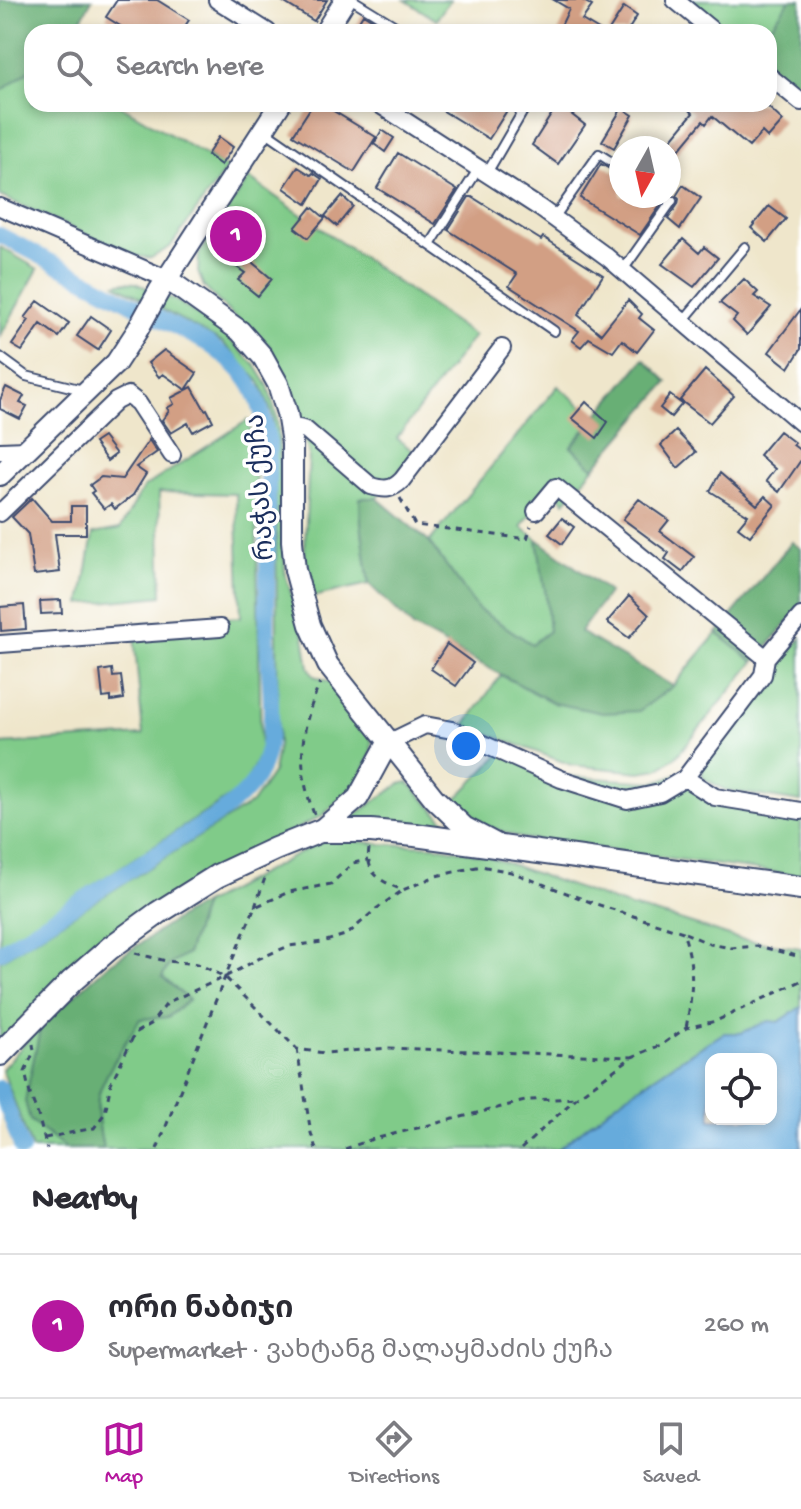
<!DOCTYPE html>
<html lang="en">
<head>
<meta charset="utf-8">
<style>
	:root { --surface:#fff; --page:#f7f7f7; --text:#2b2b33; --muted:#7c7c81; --line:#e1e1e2; --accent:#b5179e }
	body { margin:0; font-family:"Gochi Hand","Noto Sans Georgian",sans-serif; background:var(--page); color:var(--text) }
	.controls { position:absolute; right:24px; bottom:24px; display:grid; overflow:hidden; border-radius:16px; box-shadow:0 4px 12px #0003 }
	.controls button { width:72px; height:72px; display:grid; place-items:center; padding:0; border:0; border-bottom:2px solid var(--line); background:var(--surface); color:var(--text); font:40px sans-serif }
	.compass { position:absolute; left:609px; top:136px; width:72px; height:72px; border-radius:50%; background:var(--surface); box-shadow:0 4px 12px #0003; rotate:188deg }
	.you { position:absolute; left:466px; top:746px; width:28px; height:28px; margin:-20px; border:6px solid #fff; border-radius:50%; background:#1a73e8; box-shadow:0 0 0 12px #1a73e833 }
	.badge { display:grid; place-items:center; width:52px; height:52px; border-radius:50%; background:var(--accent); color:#fff; font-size:26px; font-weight:700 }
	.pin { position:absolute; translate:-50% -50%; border:4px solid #fff; box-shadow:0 2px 8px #0006 }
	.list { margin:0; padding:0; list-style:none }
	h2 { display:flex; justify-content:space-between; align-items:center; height:104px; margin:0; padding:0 32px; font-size:34px }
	h2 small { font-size:26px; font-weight:400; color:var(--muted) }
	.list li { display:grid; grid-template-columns:52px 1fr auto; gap:24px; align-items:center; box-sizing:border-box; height:144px; padding:0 32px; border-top:2px solid var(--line) }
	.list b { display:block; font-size:30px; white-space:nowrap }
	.list p { margin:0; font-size:26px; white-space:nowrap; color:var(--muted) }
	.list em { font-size:26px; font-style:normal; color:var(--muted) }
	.icon { flex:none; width:44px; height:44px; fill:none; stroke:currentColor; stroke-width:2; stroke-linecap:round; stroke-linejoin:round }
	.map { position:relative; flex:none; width:801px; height:1149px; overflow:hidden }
	.search { position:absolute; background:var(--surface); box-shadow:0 4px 12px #0003; left:24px; right:24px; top:24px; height:88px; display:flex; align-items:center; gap:20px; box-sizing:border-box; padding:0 28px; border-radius:24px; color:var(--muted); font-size:30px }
	.sheet { height:248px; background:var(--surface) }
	nav { display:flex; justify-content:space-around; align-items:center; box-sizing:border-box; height:112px; border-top:2px solid var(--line); background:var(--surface); font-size:22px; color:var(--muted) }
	nav a { display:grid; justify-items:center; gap:4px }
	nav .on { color:var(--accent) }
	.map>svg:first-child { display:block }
</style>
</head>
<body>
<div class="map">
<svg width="801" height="1149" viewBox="0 0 801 1149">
	<rect width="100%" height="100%" fill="#fff"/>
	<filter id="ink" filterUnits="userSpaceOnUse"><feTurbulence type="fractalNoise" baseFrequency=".0125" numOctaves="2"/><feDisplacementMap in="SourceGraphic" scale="16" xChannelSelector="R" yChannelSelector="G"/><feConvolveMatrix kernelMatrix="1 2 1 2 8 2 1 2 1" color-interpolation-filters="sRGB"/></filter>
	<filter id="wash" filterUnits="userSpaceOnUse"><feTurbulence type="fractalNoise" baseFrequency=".006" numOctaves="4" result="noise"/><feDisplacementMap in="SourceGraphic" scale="32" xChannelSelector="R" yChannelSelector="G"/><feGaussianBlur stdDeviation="1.8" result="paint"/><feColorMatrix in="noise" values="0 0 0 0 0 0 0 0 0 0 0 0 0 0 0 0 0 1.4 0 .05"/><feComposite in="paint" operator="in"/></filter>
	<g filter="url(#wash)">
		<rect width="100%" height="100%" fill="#efe6cb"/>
		<path fill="#80cb89" stroke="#4e7d74" stroke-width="2" d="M405 0H450L436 20Z
			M687 0H790L767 32H724Z
			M32 68V104H118L227 168 170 247 151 258 135 256 0 196V92Z
			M249 178 474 336 397 438 414 452 377 498H360L361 523 369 584 308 598 304 568 309 454 286 376 268 344 230 313 204 287 198 272 199 254Z
			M0 247 38 269 0 337Z
			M124 282 136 283 177 301 223 333 255 365 268 386 277 417 282 481 285 573 304 636 309 667 314 676 333 683 366 726 372 742 371 754 358 782 322 816 199 878 0 1041V961L252 803 273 772 278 745 276 520 273 417 260 382 223 343 116 284Z
			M558 386 595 417 571 447 594 468 565 502 551 488 521 527 537 539 546 596 549 631 532 644 478 609 429 542Z
			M248 420 255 450 261 751 247 781 237 792 0 945V744L143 735 133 624 241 617 236 494 159 492 162 596 81 604 93 534 120 529 143 488Z
			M717 633 754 662 676 757 658 769 640 772 571 765 465 725 501 675 554 703 639 711 673 686Z
			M801 638V802L725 790 703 778 700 755Z
			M504 750 563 776 655 782 676 774 694 790 801 815V876L521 838 487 826 455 800Z
			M408 782 445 821 444 827 440 830 345 822 400 784Z
			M328 838 381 844 435 846 487 856 627 906 673 918 739 939 801 948V1007L779 1022 741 1033H724L675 1063 619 1101 558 1149H103C100 1132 96 1115 98 1098 101 1079 129 1037 140 1018L168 1017 188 1000 162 977 169 965 187 954 204 904Z
			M41 1025 30 1120 66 1149H32L2 1069Z"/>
		<path fill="#68af75" stroke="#426f6a" stroke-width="2" d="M0 0H92L74 32H32V68L0 92Z
			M790 0H801V95L769 70V32H767Z
			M644 359 668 382 594 468 571 447Z
			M360 498H377L429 542 478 609 532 644 549 631 546 596 537 539 609 592 580 632 673 686 639 711 603 713 554 703 414 628 369 584 361 523Z
			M792 542 801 549V607L754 662 717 633Z
			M204 904 187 954 169 965 162 977 189 1000 168 1017 140 1019C129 1037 101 1079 98 1098 96 1115 100 1132 103 1149H66L30 1120 25 1101 41 1025 108 965 184 914Z"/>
		<path fill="#66abdc" stroke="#406d9d" stroke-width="2" fill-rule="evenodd" d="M801 1007V1149H558L619 1101 675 1063 724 1033H741L769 1021 779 1022ZM711 1059H771V1119H711Z"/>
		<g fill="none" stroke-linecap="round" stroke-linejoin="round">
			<path stroke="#66abdc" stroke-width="16" d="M0 235 208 344C253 376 257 390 269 442 268 504 267 565 267 627 267 671 278 719 264 761 256 786 241 797 222 812L0 952
				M0 1088 22 1149"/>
		</g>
		<g id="blocks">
			<path fill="#d29f84" d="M117 0H157L189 20 181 32H130L106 17Z
				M280 0H327L314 21Z
				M554 0H582L592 6 582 20 602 32H558L569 9Z
				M624 7 637 16 627 32H608Z
				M363 14 392 32H352Z
				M313 104H322L376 137 354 172 293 135Z
				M432 104 479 105 511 104 489 139Z
				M558 104 585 125 558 164 532 145Z
				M683 104H765L783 121 768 138 762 132 749 147 712 116 706 124 703 121 669 162V142L693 113Z
				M622 108 633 115 614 148 602 141Z
				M382 130 394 138 385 152 374 144Z
				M219 137 233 147 221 165 207 155Z
				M398 153 457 190 435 224 377 188Z
				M601 164 621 175V196H655L662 203 640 235 580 198Z
				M298 167 311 175 313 173 322 179 307 204 284 188Z
				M683 185 701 198 680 229 668 219 678 204 679 199 676 196Z
				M342 196 353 206 337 226 325 216Z
				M469 197H472L541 240 543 237 603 275 578 315 601 334 628 300 642 314 639 318 654 330 637 352 622 340 613 352 589 338 581 347 572 340 579 331 509 286 517 274 448 230Z
				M769 206 786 219 767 242 751 228Z
				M312 207 325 218 308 238 295 228Z
				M231 222 244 231 240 236 254 245 246 257 272 279 258 296 238 280 245 273 224 258 232 248 227 245 229 242 221 236Z
				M683 239 699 253 704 247 718 258 694 287 662 264Z
				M744 279 758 292 754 296 771 307 747 335 733 321 737 316 720 303Z
				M38 301 69 323 59 337 41 324 22 351 12 345 29 320 25 318Z
				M801 309V349L789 368 769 352Z
				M91 316 111 330 98 350 77 336Z
				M164 350 197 373 186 390 163 374 159 377 148 363Z
				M705 370 734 396 710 423 680 400Z
				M6 387 24 396 20 403 27 406 20 419 0 409V400Z
				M192 387 205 410 207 409 213 421 193 432 188 423 171 433 162 420 169 411 167 408 174 404 171 398Z
				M670 395 682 404 671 417 660 408Z
				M586 402 608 422 597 438 572 418Z
				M676 431 696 452 678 468 661 445Z
				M779 431 795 443 793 445 801 451V460L779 492 766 481 775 469 759 455Z
				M103 437 116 454 107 461 94 443Z
				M149 440 157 452 136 467 146 474 133 495 115 509 111 504 104 509 91 493 94 491 90 485 101 477 122 479Z
				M720 473 757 505 765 496 775 505 750 536 738 527 748 515 710 491Z
				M32 498 52 521H71V506H86V534H55L60 572 34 575 28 534 12 517Z
				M639 499 669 520 660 531 694 557 682 572 665 559 669 553 623 519Z
				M562 518 574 527 562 544 549 534Z
				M629 596 649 615 629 638 607 622Z
				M61 600 62 613 41 614 40 601Z
				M24 605 26 629 1 631 0 607Z
				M447 644 473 663 456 686 431 669Z
				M112 669 113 677 121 676 124 699 111 701V697L103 698 100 671Z"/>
		</g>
	</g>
	<g filter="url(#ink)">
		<use href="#blocks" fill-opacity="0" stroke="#3b4a6e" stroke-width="2"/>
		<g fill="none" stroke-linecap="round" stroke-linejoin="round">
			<defs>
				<path id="service" d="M353 0 405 32
					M265 131 554 331
					M487 173 526 106 522 104
					M554 218 599 154 621 168
					M430 245 479 168
					M623 270 672 201 665 196
					M683 321 745 247
					M0 357 26 376 83 390"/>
				<path id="minor" d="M217 0 268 32
					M675 0 714 32
					M769 76 801 102
					M379 104 540 208 607 257 801 423
					M0 207 167 279
					M290 430 299 428 306 430 371 486C385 490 392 490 402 480L502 348
					M0 451 26 450
					M536 511 556 487 766 658
					M0 513 116 401 128 395 138 403 172 455
					M0 644 220 628
					M388 743 425 725 452 730 561 779 627 800 660 793 685 778 763 675 766 658 801 616
					M685 778 715 797 801 811"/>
				<path id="tertiary" d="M325 32 345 0
					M167 279 240 331 263 357 278 384 287 413 292 443V541L295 570 310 625 328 665 434 798 464 827 496 844
					M0 475 116 363 137 331 159 291 280 104
					M320 831 358 798 388 743"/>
				<path id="secondary" d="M0 1054 72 981 110 948 158 913 217 876 275 849 320 831H371L415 835 801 888"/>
			</defs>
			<use href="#service" stroke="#3b4a6e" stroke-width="12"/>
			<use href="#minor" stroke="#3b4a6e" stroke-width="20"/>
			<use href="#tertiary" stroke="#3b4a6e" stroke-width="24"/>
			<use href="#secondary" stroke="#3b4a6e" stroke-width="26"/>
			<path stroke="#3b4a6e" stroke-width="3" stroke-dasharray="6 6" stroke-linecap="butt" d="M400 498 415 525 527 539 531 526
				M314 814C296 767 300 729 320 683
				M369 849C365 874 382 882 403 890L436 876 481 866 511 872 593 903 683 932C695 967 693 991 686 1028
				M255 907 267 872
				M685 933 710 944 731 948 758 946 801 957
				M135 953 166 961 198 964 225 977 297 1049 324 1053 389 1048 632 1057
				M33 1044 34 1051 25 1072 30 1094 38 1115 47 1149
				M297 1049 311 1133 316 1149
				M45 1138 94 1128 105 1113 111 1083 135 1033 151 1024 168 1002 225 977 260 958 289 946 323 942 348 934 376 909 403 890
				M157 1149 225 977 255 907 289 892 331 884 353 863 368 860
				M345 1149 370 1140 529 1100 576 1098
				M521 1149 576 1098 632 1057 661 1045 686 1028 716 1021 801 981"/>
			<use href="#service" stroke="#fff" stroke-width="8"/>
			<use href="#minor" stroke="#fff" stroke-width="16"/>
			<use href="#tertiary" stroke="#fff" stroke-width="20"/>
			<use href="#secondary" stroke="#fff" stroke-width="22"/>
		</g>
	</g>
	<g text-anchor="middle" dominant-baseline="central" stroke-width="7" stroke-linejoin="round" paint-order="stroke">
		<g font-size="26" fill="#1b2f5e" stroke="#fff">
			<text transform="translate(263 487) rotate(-94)">რაჭას ქუჩა</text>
		</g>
	</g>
</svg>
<div class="controls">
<button><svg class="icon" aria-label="locate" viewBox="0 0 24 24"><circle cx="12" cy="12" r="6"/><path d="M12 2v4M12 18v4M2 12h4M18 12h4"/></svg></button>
</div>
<svg class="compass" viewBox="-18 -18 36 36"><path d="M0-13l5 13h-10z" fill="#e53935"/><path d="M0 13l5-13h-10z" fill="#7c7c81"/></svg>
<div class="you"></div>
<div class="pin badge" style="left:236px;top:236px">1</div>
<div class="search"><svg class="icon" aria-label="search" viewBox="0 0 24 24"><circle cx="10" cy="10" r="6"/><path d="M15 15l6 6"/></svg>Search here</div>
</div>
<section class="sheet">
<h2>Nearby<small></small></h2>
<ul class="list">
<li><span class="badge">1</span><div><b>ორი ნაბიჯი</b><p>Supermarket · ვახტანგ მალაყმაძის ქუჩა</p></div><em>260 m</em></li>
</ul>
</section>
<nav>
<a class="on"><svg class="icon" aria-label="map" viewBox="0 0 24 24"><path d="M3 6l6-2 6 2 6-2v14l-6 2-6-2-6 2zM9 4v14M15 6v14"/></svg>Map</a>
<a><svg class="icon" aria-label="directions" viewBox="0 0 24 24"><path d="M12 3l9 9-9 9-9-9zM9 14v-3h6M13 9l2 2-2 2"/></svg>Directions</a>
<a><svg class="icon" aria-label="saved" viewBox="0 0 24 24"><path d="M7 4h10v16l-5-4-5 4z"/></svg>Saved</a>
</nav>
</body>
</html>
